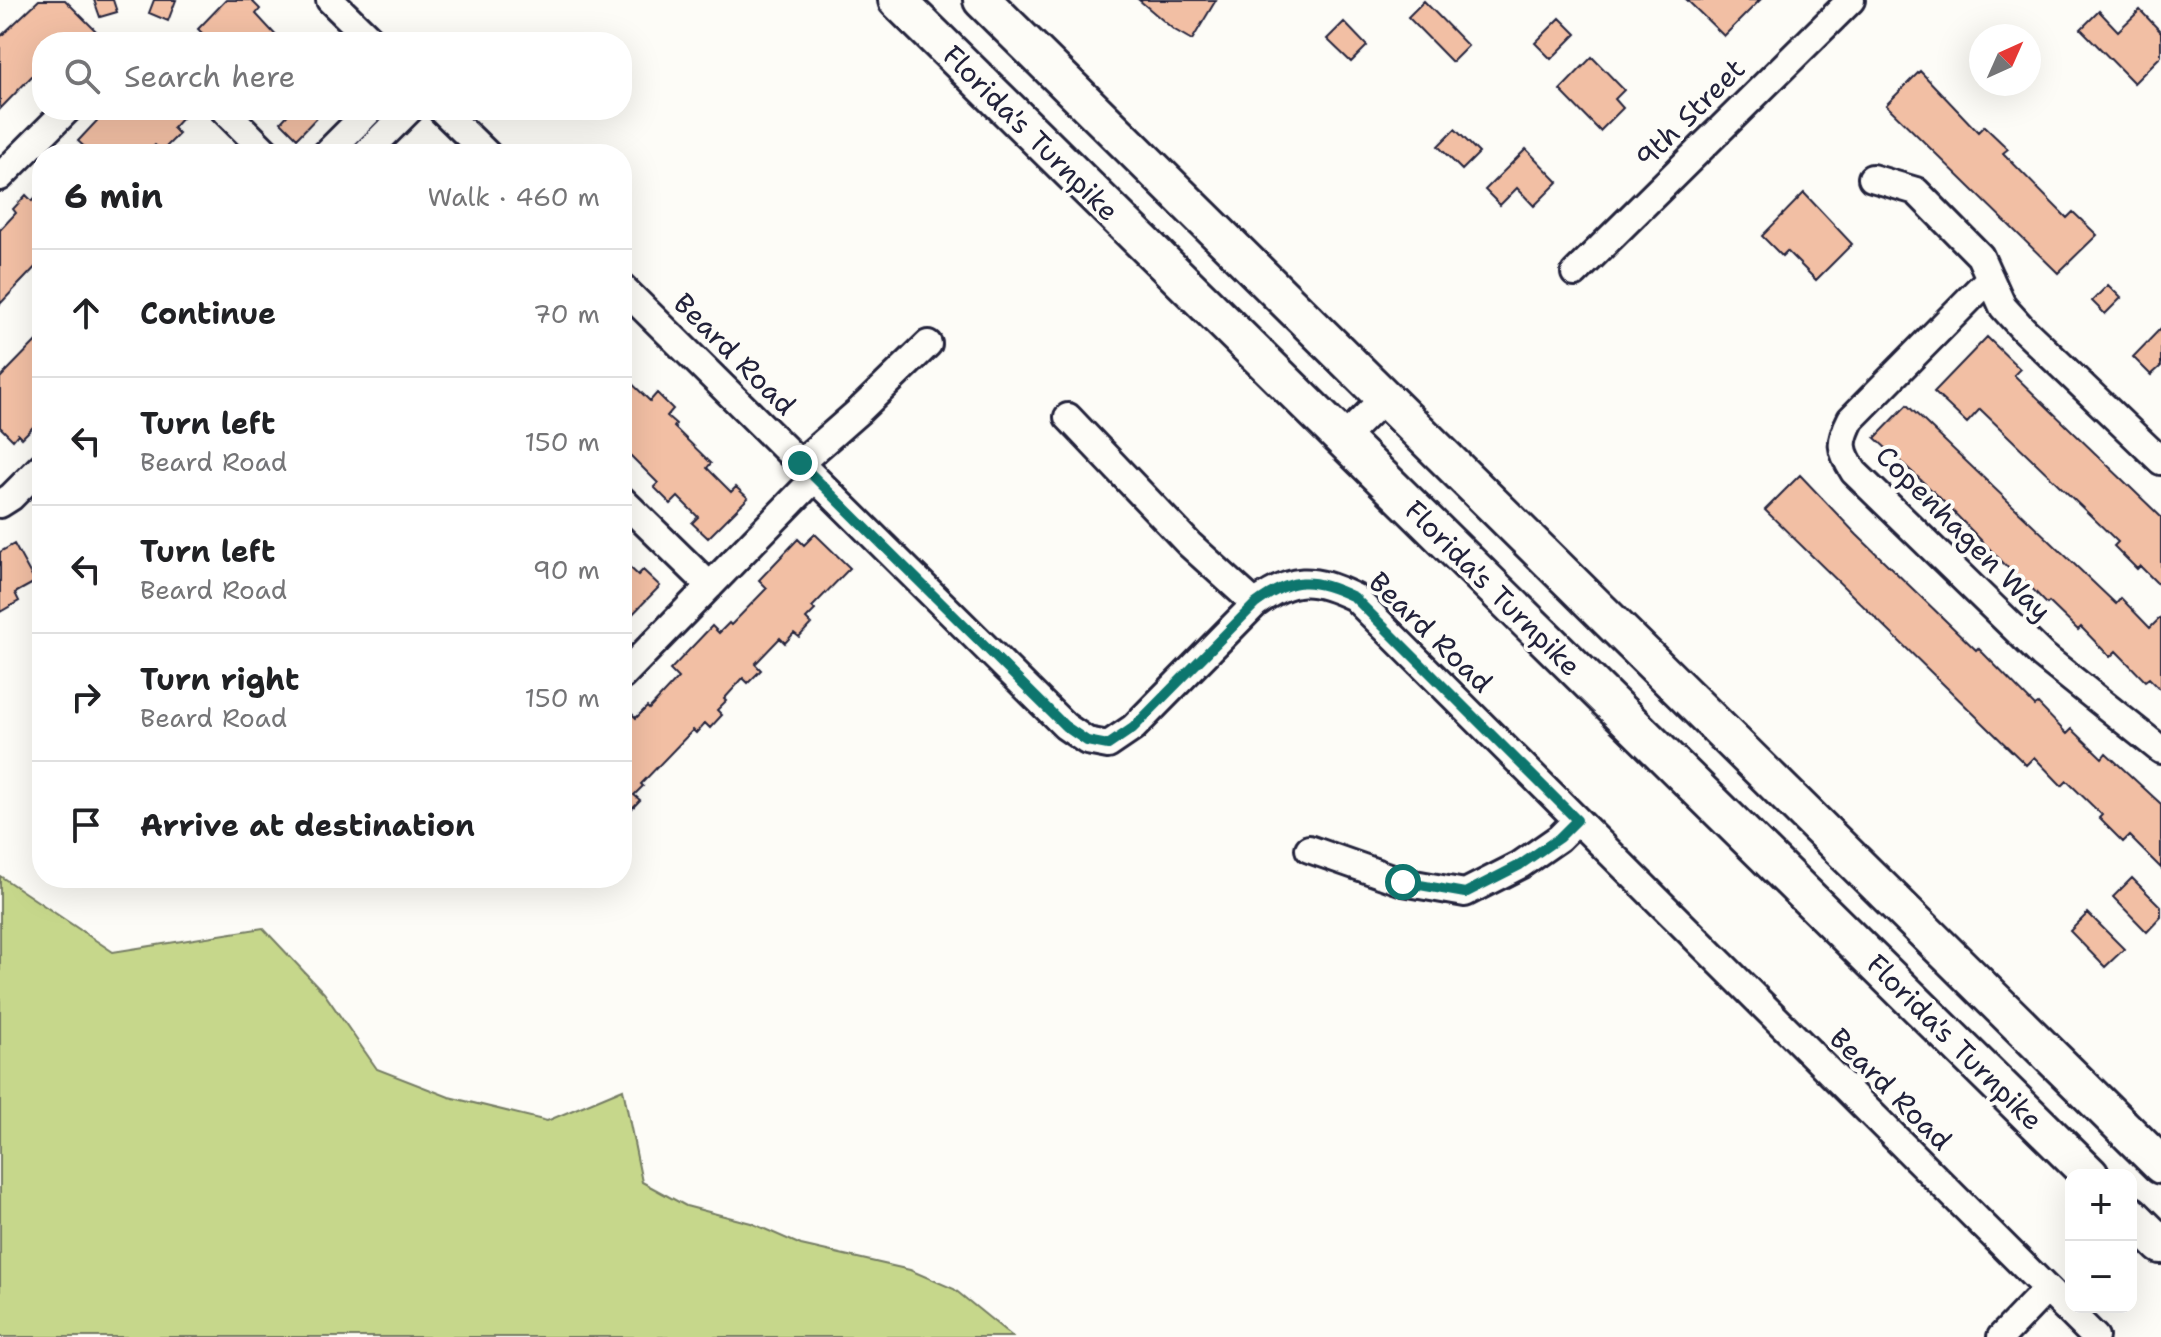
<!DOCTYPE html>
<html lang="en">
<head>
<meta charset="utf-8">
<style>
	:root { --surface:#fff; --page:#f2f2f2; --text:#202124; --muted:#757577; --line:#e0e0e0 }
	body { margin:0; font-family:"Shantell Sans",sans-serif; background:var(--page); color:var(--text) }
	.controls { position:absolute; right:24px; bottom:24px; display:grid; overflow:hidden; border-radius:16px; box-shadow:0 8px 32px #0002 }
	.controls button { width:72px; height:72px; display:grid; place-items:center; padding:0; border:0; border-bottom:2px solid var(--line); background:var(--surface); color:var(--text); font:40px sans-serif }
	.compass { position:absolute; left:1969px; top:24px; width:72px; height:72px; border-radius:50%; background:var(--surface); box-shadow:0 8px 32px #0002; rotate:45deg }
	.stop { position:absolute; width:24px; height:24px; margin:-18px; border:6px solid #0f766e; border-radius:50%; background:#fff }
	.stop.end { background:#0f766e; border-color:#fff; box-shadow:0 2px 8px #0008 }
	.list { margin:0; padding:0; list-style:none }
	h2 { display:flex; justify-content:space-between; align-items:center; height:104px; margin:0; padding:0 32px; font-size:34px }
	h2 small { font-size:26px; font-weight:400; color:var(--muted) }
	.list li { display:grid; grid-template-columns:52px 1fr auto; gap:24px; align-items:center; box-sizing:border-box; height:128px; padding:0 32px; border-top:2px solid var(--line) }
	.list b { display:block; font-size:30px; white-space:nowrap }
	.list p { margin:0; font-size:26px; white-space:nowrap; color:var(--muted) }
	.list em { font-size:26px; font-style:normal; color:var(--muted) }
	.icon { flex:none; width:44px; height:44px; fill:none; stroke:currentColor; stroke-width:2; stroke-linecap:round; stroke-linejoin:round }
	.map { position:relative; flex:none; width:2161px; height:1337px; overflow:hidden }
	.search { position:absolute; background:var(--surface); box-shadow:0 8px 32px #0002; left:32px; top:32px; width:600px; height:88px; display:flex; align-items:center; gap:20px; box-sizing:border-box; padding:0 28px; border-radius:32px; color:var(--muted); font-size:30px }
	.panel { position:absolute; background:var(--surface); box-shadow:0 8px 32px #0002; left:32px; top:144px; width:600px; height:744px; border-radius:32px }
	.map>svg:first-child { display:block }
</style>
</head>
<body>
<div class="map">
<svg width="2161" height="1337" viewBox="0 0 2161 1337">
	<rect width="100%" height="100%" fill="#fdfcf7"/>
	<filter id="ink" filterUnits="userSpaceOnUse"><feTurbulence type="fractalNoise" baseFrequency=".0125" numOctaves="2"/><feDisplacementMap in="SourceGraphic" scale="16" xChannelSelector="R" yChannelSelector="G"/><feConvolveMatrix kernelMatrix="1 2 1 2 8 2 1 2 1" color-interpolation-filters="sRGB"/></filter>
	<g filter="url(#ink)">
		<path fill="#c6d78b" stroke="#747c63" stroke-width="2" d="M0 876 113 952 263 928 324 993 377 1069 449 1097 547 1121 623 1089 642 1182 686 1206 751 1223 801 1245 910 1270 954 1289 1013 1337H0Z"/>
		<path fill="#f2bfa4" stroke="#22223b" stroke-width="2" d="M39 0H65L97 32 87 42H42V82L34 74 0 109V37Z
			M94 0H113L117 12 100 17Z
			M154 0H176L168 21 149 13Z
			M226 0H251L260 9 256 14 282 42H211L198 29Z
			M1139 0H1216L1192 40 1173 29Z
			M1687 0H1760L1724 36Z
			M1424 1 1468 46 1452 62 1408 17Z
			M2140 10 2161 32V56L2134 83 2081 29 2099 11 2118 31Z
			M1560 18 1576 34 1551 59 1535 43Z
			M1344 22 1367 46 1351 62 1327 39Z
			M1592 57 1624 90 1615 99 1623 108 1600 131 1560 90Z
			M1920 71 1978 132 1984 126 2008 149 2003 153 2067 218 2073 212 2097 235 2058 273 1886 105Z
			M107 110H175L183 117 173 128 179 134 162 151 155 145 146 154H92L78 141Z
			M292 110H324L297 138 281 122Z
			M1455 129 1479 153 1462 170 1438 146Z
			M1526 149 1558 182 1534 206 1517 188 1500 205 1485 190Z
			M42 190V260L0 304V230L16 213 13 209 26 195 32 201Z
			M1804 193 1852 244 1816 280 1787 251 1782 256 1762 236Z
			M2108 285 2121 298 2105 314 2092 301Z
			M2161 328V366L2151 375 2133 357Z
			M42 335V418L22 438 18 434 13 440 0 427V378Z
			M1987 337 2020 369 2014 375 2161 517V587L2140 566 2137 569 2114 546 2118 542 1980 409 1967 423 1934 392Z
			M622 374 650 401 657 393 673 409 667 416 676 424 674 427 711 463 707 468 731 492 736 487 748 498 708 538 692 523 698 517 678 497 671 504 654 487 658 483 622 447Z
			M1907 405 2116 604 2121 598 2150 628 2161 617V690L2149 678 2145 681 2116 651 2110 657 2081 627 2078 630 2049 602 2047 604 2020 576 2018 578 1936 494 1875 438Z
			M1800 475 1857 535 1976 650 1978 648 2035 706 2038 704 2067 734 2072 729 2102 758 2106 753 2161 804V868L2129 836 2123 842 2099 818 2102 815 2067 781 2062 786 2034 757 2026 765 1765 510Z
			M815 534 850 568 812 607 815 610 806 619 811 624 799 637 794 633 785 643 780 638 755 664 761 670 748 683 743 678 724 699 726 701 717 710 722 715 710 728 705 723 696 733 693 730 641 784 643 786 634 795 640 800 622 819V718L629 711 636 718 647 707 649 709 678 678 670 670 712 626 719 633 729 623 731 625 767 588 759 580 798 539 804 545Z
			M14 544 35 582 15 593 19 601 0 612V552Z
			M622 560 638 575 643 570 660 586 622 625Z
			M2132 878 2161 907V917L2147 932 2113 897Z
			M2088 913 2124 949 2105 967 2070 931Z"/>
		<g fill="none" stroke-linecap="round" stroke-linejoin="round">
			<defs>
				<path id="minor" d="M330 0 373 42
					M224 110 268 154
					M442 110 487 154
					M326 154 370 110
					M365 154 409 110
					M0 177 67 110
					M1872 178 1916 191 1980 256 2003 307 2023 329 2161 461
					M1575 273 1851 0
					M1990 278 1851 419C1839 442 1840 450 1854 472L2042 655 2161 750
					M622 287 1065 726 1087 741 1108 745 1133 728 1255 604C1292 576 1312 577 1354 597L2095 1337
					M1068 417 1189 544 1255 604
					M1342 440 1384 398
					M800 463 859 411 928 344
					M622 500 710 586
					M0 504 11 497 42 466
					M622 676 815 478
					M1309 849 1403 882 1465 893 1520 865 1559 838 1577 820
					M2001 1337 2047 1289"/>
				<path id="highway" d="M897 0 2090 1175
					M982 0 2161 1165
					M2131 1215 2161 1245"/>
			</defs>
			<use href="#minor" stroke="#22223b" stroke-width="32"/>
			<use href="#highway" stroke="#22223b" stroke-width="42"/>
			<use href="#minor" stroke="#fdfcf7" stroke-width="26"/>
			<use href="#highway" stroke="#fdfcf7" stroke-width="36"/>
		</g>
	</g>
	<g fill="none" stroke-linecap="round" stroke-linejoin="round" filter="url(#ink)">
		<path stroke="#0f766e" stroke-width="10" d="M800 463 1065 726 1087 741 1108 745 1133 728 1255 604C1292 576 1312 577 1354 597L1577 820 1559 838 1520 865 1465 893 1403 882"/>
	</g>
	<g text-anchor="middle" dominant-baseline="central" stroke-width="8" stroke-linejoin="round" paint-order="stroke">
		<g font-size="28" fill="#22223b" stroke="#fdfcf7">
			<text transform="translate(1690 113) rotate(-45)">9th Street</text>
			<text transform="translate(1031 133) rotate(45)">Florida's Turnpike</text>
			<text transform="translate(735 354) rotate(45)">Beard Road</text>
			<text transform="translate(1964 533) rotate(45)">Copenhagen Way</text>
			<text transform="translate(1493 588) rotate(45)">Florida's Turnpike</text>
			<text transform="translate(1431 632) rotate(44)">Beard Road</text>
			<text transform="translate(1955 1042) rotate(45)">Florida's Turnpike</text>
			<text transform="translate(1891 1089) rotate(45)">Beard Road</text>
		</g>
	</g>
</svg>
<div class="controls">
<button>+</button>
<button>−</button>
</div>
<svg class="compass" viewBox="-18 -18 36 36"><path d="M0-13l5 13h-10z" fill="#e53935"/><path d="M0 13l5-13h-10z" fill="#757577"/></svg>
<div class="stop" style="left:1403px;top:882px"></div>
<div class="stop end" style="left:800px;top:463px"></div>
<div class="search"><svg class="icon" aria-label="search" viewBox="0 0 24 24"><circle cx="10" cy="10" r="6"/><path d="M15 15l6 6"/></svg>Search here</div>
<section class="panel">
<h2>6 min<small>Walk · 460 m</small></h2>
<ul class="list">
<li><svg class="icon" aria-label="ahead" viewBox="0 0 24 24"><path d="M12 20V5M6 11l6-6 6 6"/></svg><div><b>Continue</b></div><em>70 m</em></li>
<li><svg class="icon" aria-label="left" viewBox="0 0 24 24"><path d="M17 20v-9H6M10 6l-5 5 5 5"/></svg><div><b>Turn left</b><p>Beard Road</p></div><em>150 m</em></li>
<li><svg class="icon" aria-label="left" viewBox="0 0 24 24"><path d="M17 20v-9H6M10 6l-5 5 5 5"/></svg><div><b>Turn left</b><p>Beard Road</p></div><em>90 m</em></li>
<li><svg class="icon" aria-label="right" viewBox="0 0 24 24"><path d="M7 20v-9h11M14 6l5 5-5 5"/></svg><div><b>Turn right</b><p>Beard Road</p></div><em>150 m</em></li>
<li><svg class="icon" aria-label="arrive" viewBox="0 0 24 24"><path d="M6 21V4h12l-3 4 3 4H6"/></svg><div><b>Arrive at destination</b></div></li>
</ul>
</section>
</div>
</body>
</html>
